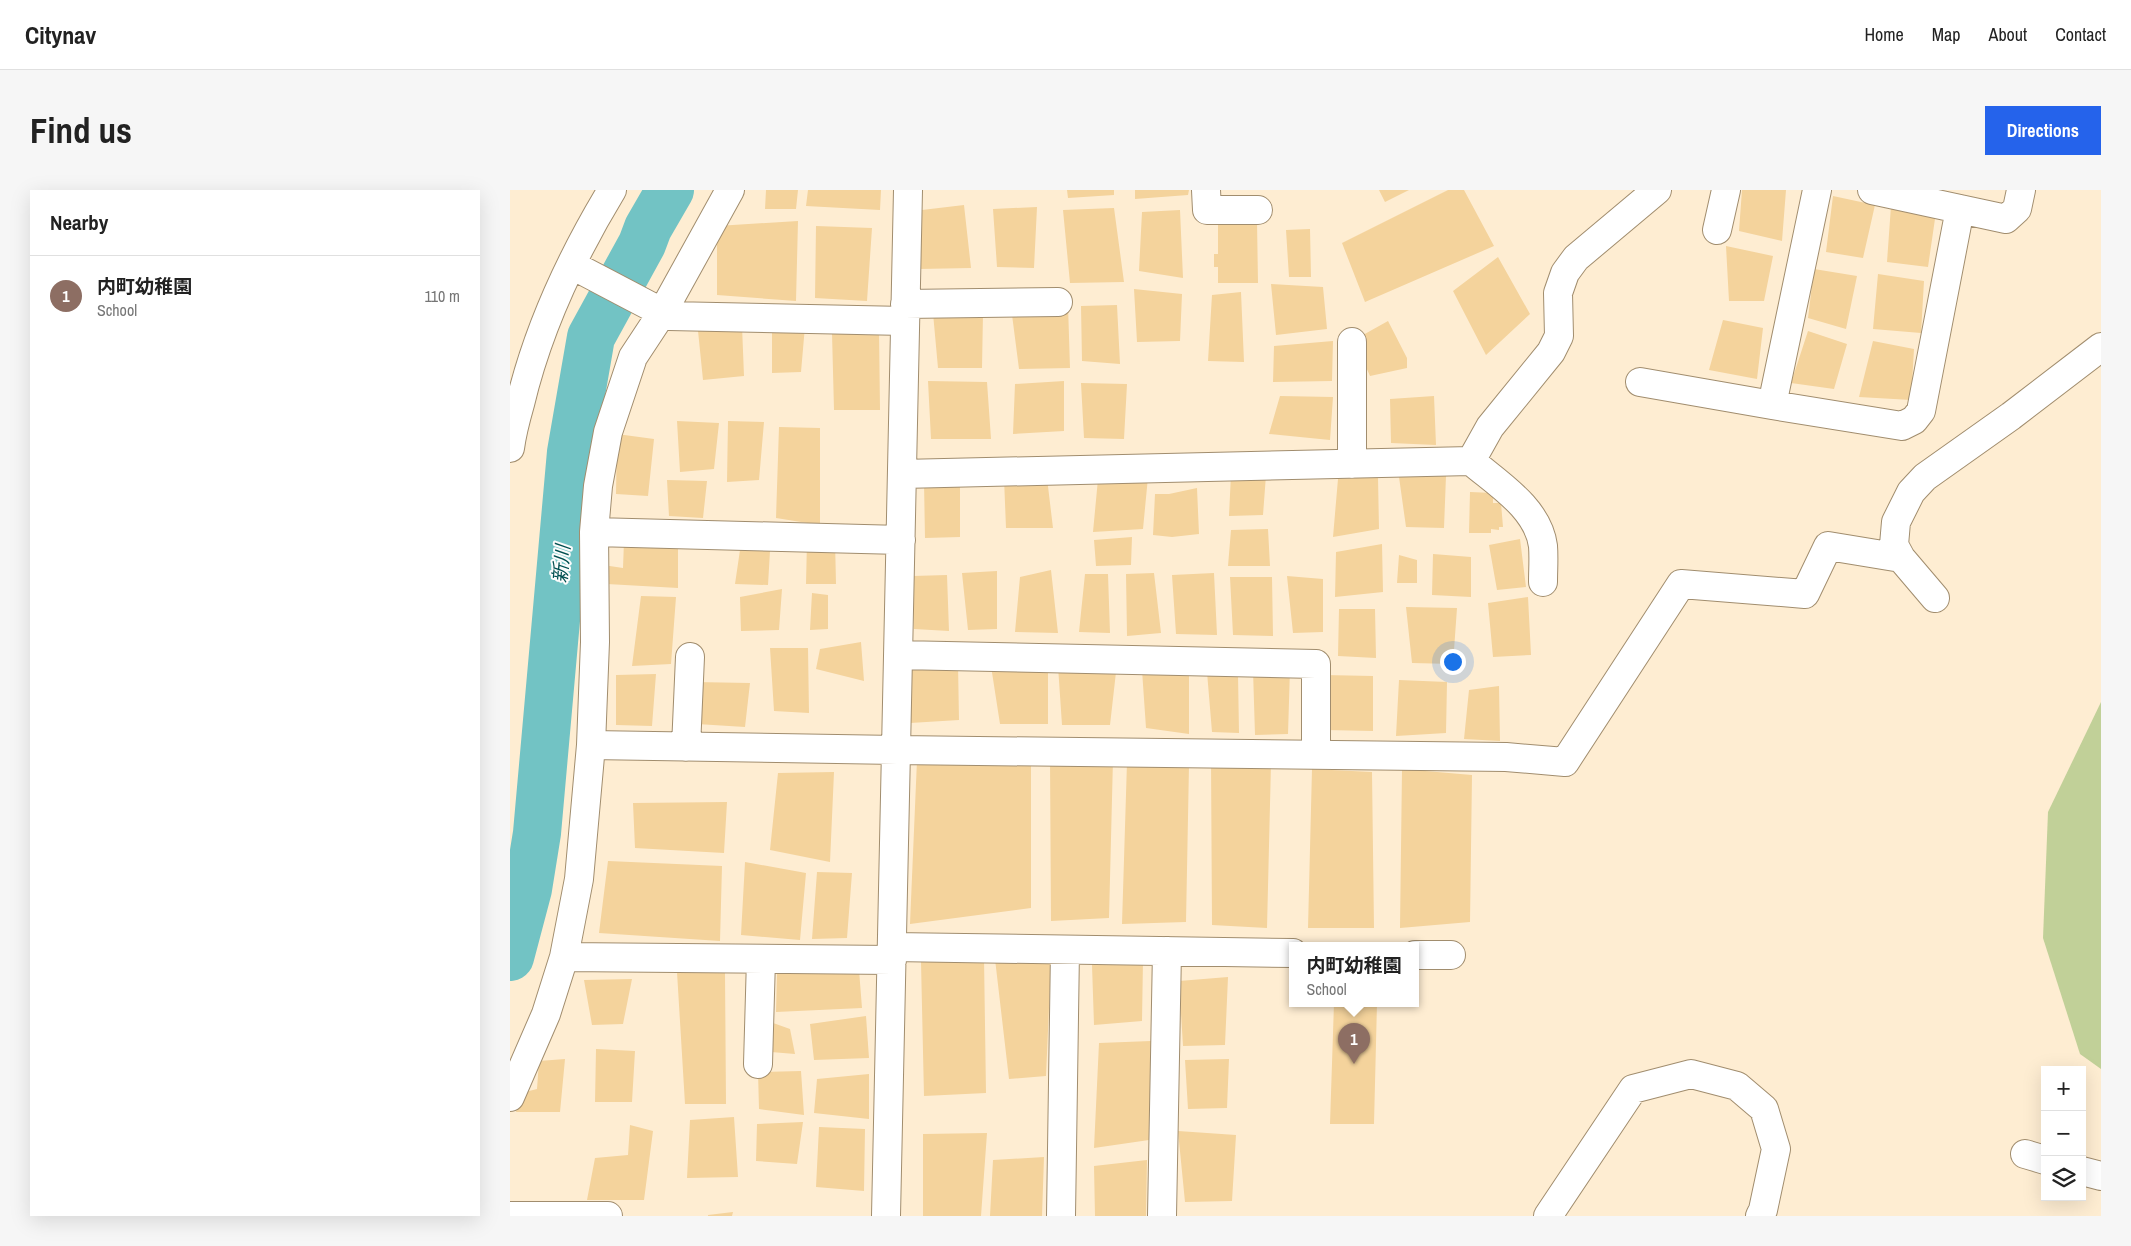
<!DOCTYPE html>
<html lang="en">
<head>
<meta charset="utf-8">
<style>
	:root { --surface:#fff; --page:#f6f6f6; --text:#222; --muted:#767676; --line:#e0e0e0; --accent:#2563eb }
	body { margin:0; font-family:"Archivo Narrow","Noto Sans JP",sans-serif; background:var(--page); color:var(--text) }
	.controls { position:absolute; right:15px; bottom:15px; display:grid; overflow:hidden; border-radius:0px; box-shadow:0 5px 20px #0002 }
	.controls button { width:45px; height:45px; display:grid; place-items:center; padding:0; border:0; border-bottom:1px solid var(--line); background:var(--surface); color:var(--text); font:25px sans-serif }
	.you { position:absolute; left:942px; top:471px; width:18px; height:18px; margin:-12px; border:4px solid #fff; border-radius:50%; background:#1a73e8; box-shadow:0 0 0 8px #1a73e833 }
	.badge { display:grid; place-items:center; width:32px; height:32px; border-radius:50%; background:var(--accent); color:#fff; font-size:16px; font-weight:700 }
	.pin { position:absolute; translate:-50% -41px; filter:drop-shadow(0 1px 2px #0008) }
	.pin::after { content:''; position:absolute; top:26px; width:18px; height:15px; background:inherit; clip-path:polygon(0 0,100% 0,50% 100%) }
	.popup { position:absolute; left:779px; top:752px; width:130px; height:65px; box-sizing:border-box; display:grid; place-content:center; border-radius:0px; background:var(--surface); filter:drop-shadow(0 1px 4px #0005); font-size:16px; white-space:nowrap; color:var(--muted) }
	.popup b { font-size:19px; color:var(--text) }
	.popup::after { content:''; position:absolute; left:50%; top:100%; margin-left:-10px; border:10px solid transparent; border-top-color:var(--surface) }
	.list { margin:0; padding:0; list-style:none }
	h2 { display:flex; justify-content:space-between; align-items:center; height:65px; margin:0; padding:0 20px; font-size:21px }
	h2 small { font-size:16px; font-weight:400; color:var(--muted) }
	.list li { display:grid; grid-template-columns:32px 1fr auto; gap:15px; align-items:center; box-sizing:border-box; height:80px; padding:0 20px; border-top:1px solid var(--line) }
	.list b { display:block; font-size:19px; white-space:nowrap }
	.list p { margin:0; font-size:16px; white-space:nowrap; color:var(--muted) }
	.list em { font-size:16px; font-style:normal; color:var(--muted) }
	.icon { flex:none; width:28px; height:28px; fill:none; stroke:currentColor; stroke-width:2; stroke-linecap:round; stroke-linejoin:round }
	.map { position:relative; flex:none; width:1591px; height:1026px; overflow:hidden; border-radius:0px }
	header { display:flex; align-items:center; gap:30px; box-sizing:border-box; height:70px; padding:0 25px; background:var(--surface); border-bottom:1px solid var(--line) }
	header strong { font-size:24px }
	nav { display:flex; gap:28px; margin-inline-start:auto; font-size:18px }
	.intro { display:flex; align-items:center; justify-content:space-between; box-sizing:border-box; height:120px; padding:0 30px }
	h1 { margin:0; font-size:35px }
	.button { padding:12px 22px; border-radius:0px; background:var(--accent); color:#fff; font-size:18px; font-weight:700 }
	main { display:flex; gap:30px; padding:0 30px }
	aside { flex:1; background:var(--surface); border-radius:0px; box-shadow:0 5px 20px #0002 }
	.map>svg:first-child { display:block }
</style>
</head>
<body>
<header>
<strong>Citynav</strong>
<nav><a>Home</a><a>Map</a><a>About</a><a>Contact</a></nav>
</header>
<div class="intro"><h1>Find us</h1><a class="button">Directions</a></div>
<main>
<aside>
<h2>Nearby<small></small></h2>
<ul class="list">
<li><span class="badge" style="background:#8d6e63">1</span><div><b>内町幼稚園</b><p>School</p></div><em>110 m</em></li>
</ul>
</aside>
<div class="map">
<svg width="1591" height="1026" viewBox="0 0 1591 1026">
	<rect width="100%" height="100%" fill="#feedd2"/>
	<path fill="#c1d098" d="M1591 512V879L1570 864 1533 748 1538 622Z"/>
	<g fill="none" stroke-linecap="round" stroke-linejoin="round">
		<path stroke="#72c3c4" stroke-width="48" d="M0 767 18 699 27 643 61 262 81 147 132 54 138 38 160 0"/>
	</g>
	<path fill="#f4d39c" d="M256 0H288L286 19H255Z
		M298 0H371L370 20 296 16Z
		M557 0H604V5L558 8Z
		M625 0H679L678 5 625 9Z
		M869 0H899L875 12Z
		M938 0H954L984 56 855 112 832 53Z
		M1232 0H1276L1272 51 1229 41Z
		M1323 6 1365 15 1353 68 1316 62Z
		M454 15 461 78 409 79 412 20Z
		M1381 16 1426 22 1418 77 1377 72Z
		M527 17 524 78 487 77 483 19Z
		M604 18 614 92 560 93 553 20Z
		M670 20 673 88 629 81 632 22Z
		M288 31 286 111 207 105V36Z
		M747 31 748 93H708V77H704V64H708V32Z
		M306 36 362 38 357 111 305 108Z
		M800 39 801 87H779L776 40Z
		M1216 56 1263 66 1254 111H1219Z
		M988 67 1020 124 976 165 943 101Z
		M1304 79 1347 86 1336 139 1298 128Z
		M1368 84 1414 91 1411 143 1363 139Z
		M761 94 813 97 817 139 766 145Z
		M624 99 672 104 670 151 627 152Z
		M731 102 734 172 698 171 702 105Z
		M558 115 560 178 509 179 501 117Z
		M607 115 610 174 572 171 571 116Z
		M423 123H473L472 178H428Z
		M1213 130 1253 138 1247 189 1199 180Z
		M187 131 232 136 234 186 193 190Z
		M878 131 897 168V178L860 186 844 150Z
		M295 136 291 182 262 183V137Z
		M369 138 370 220H324L322 143Z
		M1298 141 1337 154 1324 199 1281 193Z
		M823 151 822 191 763 192 764 156Z
		M1363 151 1404 159 1401 210 1349 207Z
		M418 191 477 192 481 249H421Z
		M554 191V241L503 244 505 194Z
		M571 193 617 194 614 249 574 248Z
		M770 206 823 207 820 250 759 244Z
		M924 206 926 255 881 253 880 209Z
		M167 231 209 233 204 279 170 282Z
		M218 231 254 232 249 290 217 292Z
		M269 237 310 238V335L266 328Z
		M107 244 144 249 138 306 106 304Z
		M721 284 756 285 753 325 719 326Z
		M936 286 934 338 896 337 889 287Z
		M638 287 633 339 583 342 588 289Z
		M868 287 869 339 823 347 828 289Z
		M494 288H537L543 338H496Z
		M157 290 197 291 193 328 159 326Z
		M450 290V347L415 348 414 292Z
		M687 298 689 344 662 347 643 345 645 304H659Z
		M960 302 983 303V313H991L993 337H989V340L981 339V343H959Z
		M758 339 760 376H718L721 340Z
		M168 346V398L97 394 93 375 113 378 114 351Z
		M622 347 621 375 586 376 584 350Z
		M1010 349 1016 397 987 400 979 355Z
		M325 350 326 394H296L297 351Z
		M872 354 873 402 825 407 826 362Z
		M230 360 260 361 258 395 225 394Z
		M923 364 961 367V407L922 405Z
		M889 365 907 370V393H887Z
		M541 380 548 443 505 442 510 387Z
		M487 381V439L458 440 452 383Z
		M644 383 651 443 617 446 616 384Z
		M704 383 707 445 666 444 662 385Z
		M575 384H598L600 443 569 442Z
		M437 385 439 441 404 439 403 386Z
		M777 386 813 389V442L783 443Z
		M720 387H762L763 446 723 445Z
		M272 399 269 440 231 441 230 407Z
		M302 403 318 405V439L300 440Z
		M131 406 166 407 161 474 122 476Z
		M1018 407 1021 465 983 467 978 413Z
		M896 417 947 418 943 474 902 473Z
		M829 419H865L866 468 828 466Z
		M351 452 354 491 306 479 310 459Z
		M260 458H298L299 523 264 521Z
		M448 474 449 530 400 533 401 475Z
		M481 476 538 482V534H490Z
		M548 476 606 482 600 535H552Z
		M780 479 778 544 745 545 743 480Z
		M632 480 679 483V544L636 538Z
		M697 482 728 484 729 543 702 542Z
		M146 484 142 536 106 535V485Z
		M814 485 863 486V541L816 540Z
		M889 490 937 492 936 543 886 546Z
		M184 492 240 493 235 537 187 534Z
		M989 496 990 551 954 549 959 500Z
		M540 568 603 569 599 728 541 731Z
		M701 569 761 573 757 738 702 735Z
		M407 570 521 574V718L400 734Z
		M617 572 679 575 676 732 612 734Z
		M802 579 862 582 864 738H798Z
		M892 579 962 585 960 732 890 738Z
		M324 582 320 672 260 660 268 583Z
		M217 612 214 663 125 658 123 613Z
		M98 671 212 676 210 751 89 743Z
		M235 672 296 683 290 750 231 745Z
		M307 682 342 683 337 748 302 749Z
		M474 767 476 903 414 906 411 772Z
		M485 769 541 772 536 886 499 889Z
		M633 770 632 831 584 835 582 775Z
		M349 780 352 818 266 822 267 784Z
		M167 782 215 783 216 914H175Z
		M718 787 715 855 673 856 669 791Z
		M122 789 113 834 82 835 74 790Z
		M824 813H867L864 934H820Z
		M356 826 359 868 304 870 300 834Z
		M252 829 280 839 285 864 250 861Z
		M641 851 639 950 584 958 589 853Z
		M86 859 125 861 122 912H85Z
		M55 869 50 922H6L11 903 27 899 29 871Z
		M719 869 717 918 678 919 675 870Z
		M291 881 294 925 249 919 248 882Z
		M359 884V929L304 923 307 889Z
		M224 927 228 987 177 988 180 930Z
		M293 932 287 974 246 971 247 934Z
		M120 935 143 941 134 1010H77L85 968 118 965Z
		M309 937 355 939 354 1001 306 997Z
		M668 941 726 945 722 1011 675 1012Z
		M477 943 471 1026H413V944Z
		M534 967 532 1026H480L483 970Z
		M637 970 636 1026H585L584 976Z
		M223 1022 222 1026H198V1025Z"/>
	<g fill="none" stroke-linecap="round" stroke-linejoin="round">
		<defs>
			<path id="minor" d="M696 0 697 20H748
				M1362 0 1496 29 1507 19 1511 0
				M1207 40 1216 0
				M62 75 159 126 395 131
				M395 114 548 112
				M842 152V274
				M1130 192 1262 215 1307 0
				M1262 215 1392 236 1404 230 1411 221 1450 19
				M0 258C2 243 6 228 10 214 28 138 62 66 102 0
				M961 271 980 237 1041 162 1049 146 1048 103 1055 83 1066 68 1147 0
				M392 284 961 271C988 294 1028 318 1033 356 1034 368 1033 380 1033 392
				M84 342 391 350
				M1425 408 1391 368 1384 355 1386 332 1401 302 1415 287 1501 226 1591 157
				M389 465 806 474V565
				M81 555 387 560 996 567 1055 572 1171 394 1295 404 1318 356 1391 368
				M176 557 180 467
				M383 757 783 763
				M905 765H941
				M54 767 382 770
				M248 874 251 769
				M0 907 36 824 54 767 69 689 81 555 85 452 84 342 88 296 98 242 123 167 152 123 220 0
				M1515 964 1535 970
				M1572 981 1591 986
				M0 1026H98
				M376 1026 398 0
				M551 1026 555 760
				M652 1026 657 761
				M1038 1026 1123 899 1181 884 1227 896 1254 919 1266 959 1253 1020 1250 1026"/>
		</defs>
		<use href="#minor" stroke="#a18d6e" stroke-width="30"/>
		<use href="#minor" stroke="#fff" stroke-width="28"/>
	</g>
	<g text-anchor="middle" dominant-baseline="central" stroke-width="4" stroke-linejoin="round" paint-order="stroke">
		<g font-size="19" font-style="italic" fill="#004f50" stroke="#fcfcfc">
			<text transform="translate(51 374) rotate(-85)">新川</text>
		</g>
	</g>
</svg>
<div class="controls">
<button>+</button>
<button>−</button>
<button><svg class="icon" aria-label="layers" viewBox="0 0 24 24"><path d="M12 4l9 5-9 5-9-5zM3 14l9 5 9-5"/></svg></button>
</div>
<div class="you"></div>
<div class="pin badge" style="left:844px;top:874px;background:#8d6e63">1</div>
<div class="popup"><b>内町幼稚園</b>School</div>
</div>
</main>
</body>
</html>
